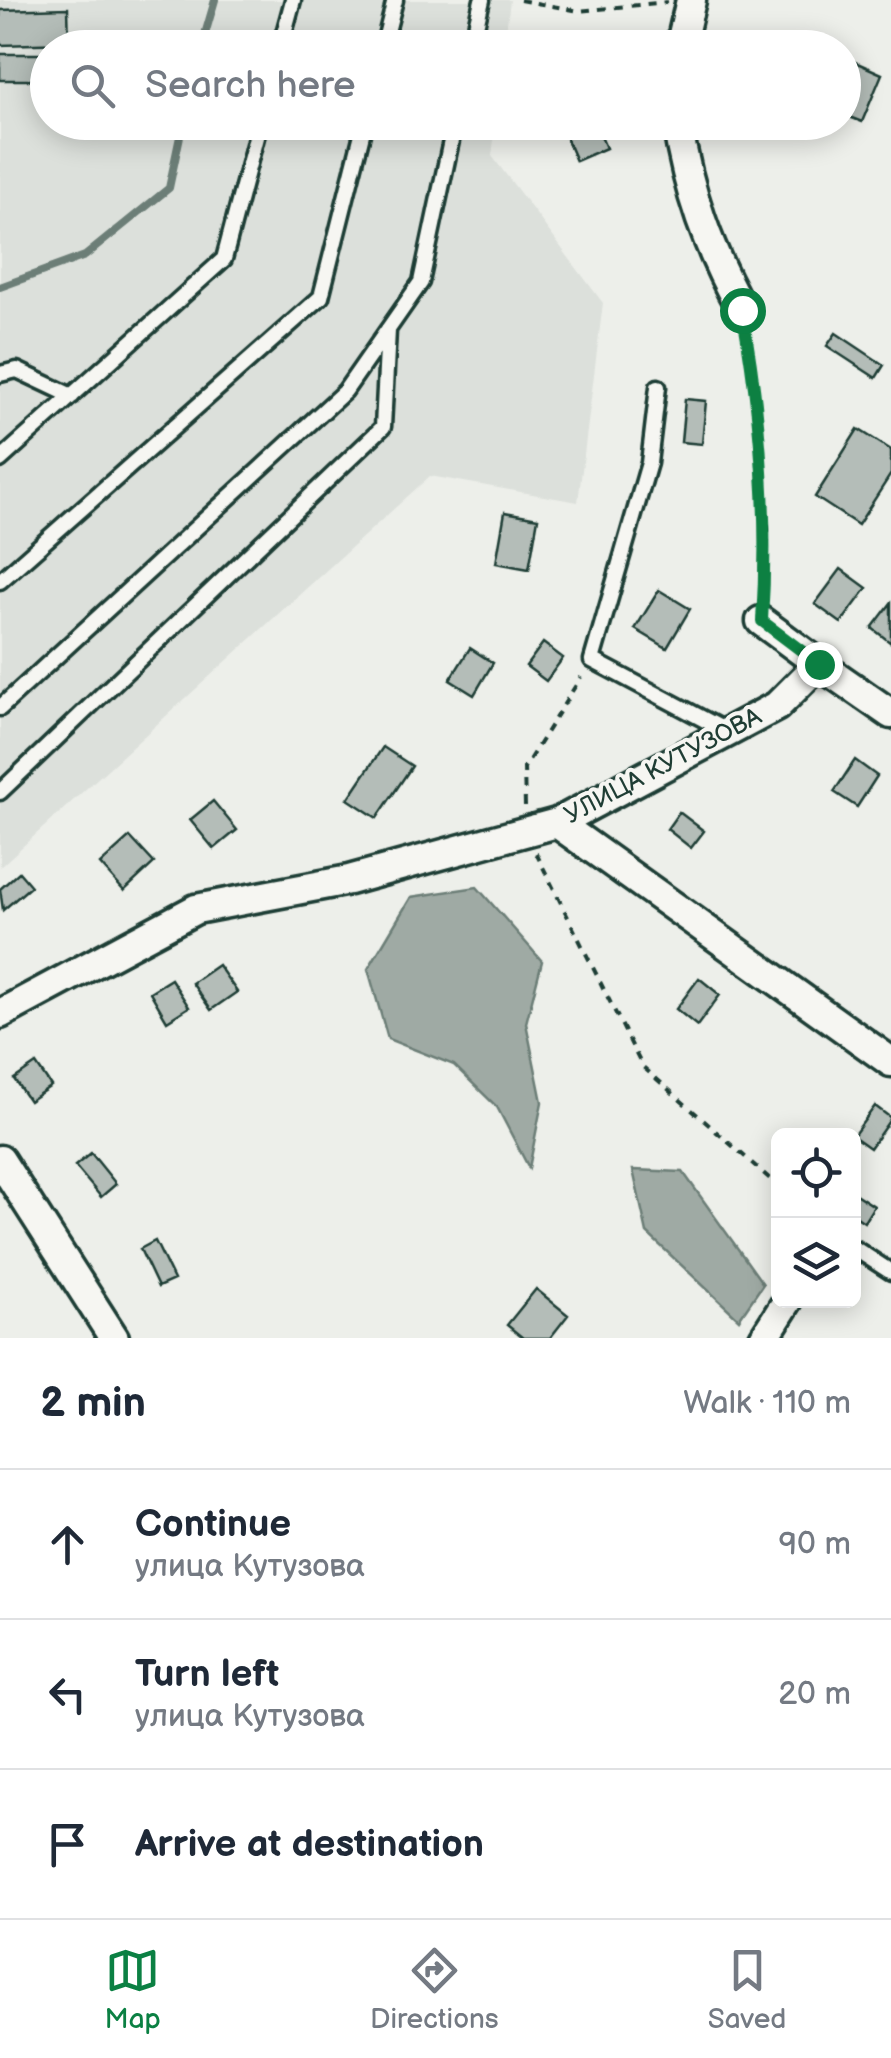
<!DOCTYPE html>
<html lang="en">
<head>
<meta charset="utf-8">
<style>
	:root { --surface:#fff; --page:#f6f6f7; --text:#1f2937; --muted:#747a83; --line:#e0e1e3; --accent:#0b8043 }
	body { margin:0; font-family:"Balsamiq Sans",sans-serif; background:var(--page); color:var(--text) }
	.controls { position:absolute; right:30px; bottom:30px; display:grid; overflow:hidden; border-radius:15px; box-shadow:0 5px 25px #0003 }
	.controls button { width:90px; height:90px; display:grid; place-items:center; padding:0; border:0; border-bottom:2px solid var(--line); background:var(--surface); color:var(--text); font:50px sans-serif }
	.stop { position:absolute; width:30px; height:30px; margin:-22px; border:8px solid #0b8043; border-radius:50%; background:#fff }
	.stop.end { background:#0b8043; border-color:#fff; box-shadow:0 2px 10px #0008 }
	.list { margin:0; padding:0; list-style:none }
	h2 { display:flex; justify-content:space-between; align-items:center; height:130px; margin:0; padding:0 40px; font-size:42px }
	h2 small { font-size:32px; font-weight:400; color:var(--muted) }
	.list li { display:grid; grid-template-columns:65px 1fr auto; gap:30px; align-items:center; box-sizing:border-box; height:150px; padding:0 40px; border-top:2px solid var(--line) }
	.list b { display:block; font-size:38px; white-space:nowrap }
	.list p { margin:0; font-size:32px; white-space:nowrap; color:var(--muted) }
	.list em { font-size:32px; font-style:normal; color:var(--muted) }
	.icon { flex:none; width:55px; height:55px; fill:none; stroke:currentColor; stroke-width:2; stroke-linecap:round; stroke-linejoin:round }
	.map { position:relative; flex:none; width:891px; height:1338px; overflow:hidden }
	.search { position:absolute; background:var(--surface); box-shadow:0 5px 25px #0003; left:30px; right:30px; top:30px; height:110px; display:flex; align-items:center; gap:25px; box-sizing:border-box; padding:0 35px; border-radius:55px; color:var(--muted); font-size:38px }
	.sheet { height:580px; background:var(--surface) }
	nav { display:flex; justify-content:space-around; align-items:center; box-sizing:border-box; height:140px; border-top:2px solid var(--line); background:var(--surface); font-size:28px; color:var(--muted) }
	nav a { display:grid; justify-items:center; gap:5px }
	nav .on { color:var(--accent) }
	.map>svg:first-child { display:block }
</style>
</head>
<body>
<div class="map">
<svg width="891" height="1338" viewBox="0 0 891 1338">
	<rect width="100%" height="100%" fill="#edefea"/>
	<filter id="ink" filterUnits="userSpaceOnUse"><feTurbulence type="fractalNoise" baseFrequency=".01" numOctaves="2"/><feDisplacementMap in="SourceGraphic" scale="20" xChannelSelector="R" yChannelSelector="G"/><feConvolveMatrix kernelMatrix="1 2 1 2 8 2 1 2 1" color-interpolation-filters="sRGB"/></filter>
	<g filter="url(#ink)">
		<path fill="#dce0db" d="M0 0H510L504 47 48 48V122L496 123 492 156 603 303 578 502 430 476 0 867Z"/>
		<path fill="#9faaa4" stroke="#6c7e77" stroke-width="2.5" d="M477 887 542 961 526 1023 542 1102 529 1168 497 1107 454 1065 388 1039 368 969 411 897Z
			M633 1170 683 1172 763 1284 739 1319 647 1233Z"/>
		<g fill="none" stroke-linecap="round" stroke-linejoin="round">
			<path stroke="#6c7e77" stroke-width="8" d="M201 48 215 0
				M0 287 85 256 169 188 183 122"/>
		</g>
		<path fill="#b4bdb8" stroke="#1f3d34" stroke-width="2.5" d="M68 8 69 43 0 45V10Z
			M0 54H48V80H0Z
			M846 58 882 74 862 122 844 115Z
			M559 122H595L606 148 576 161Z
			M836 333 884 365 876 378 827 346Z
			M685 399 706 401 702 444 681 442Z
			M858 429 891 450V474L858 525 815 497Z
			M505 512 538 518 529 569 496 563Z
			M841 569 867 588 841 623 815 604Z
			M659 590 690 609 667 648 635 629Z
			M891 603V643L872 628Z
			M543 643 563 658 546 681 526 666Z
			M470 648 493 663 474 695 450 680Z
			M383 747 412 766 377 818 348 799Z
			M855 760 877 776 857 807 834 792Z
			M213 801 237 830 214 849 190 820Z
			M679 812 704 831 691 848 667 829Z
			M130 837 154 863 124 891 100 864Z
			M19 872 31 886 3 910 0 889Z
			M218 965 237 992 211 1010 192 983Z
			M699 978 720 995 697 1026 676 1009Z
			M171 979 189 1007 167 1021 150 992Z
			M36 1064 51 1086 29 1101 14 1079Z
			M875 1106 891 1118 870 1148 853 1136Z
			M91 1153 116 1184 101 1197 75 1166Z
			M854 1193 874 1206 864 1222 854 1215Z
			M155 1241 174 1280 158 1287 140 1249Z
			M536 1289 568 1315 550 1338H523L507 1325Z"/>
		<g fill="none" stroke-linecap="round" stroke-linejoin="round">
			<defs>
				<path id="service" d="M280 48 293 0
					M383 48 395 0
					M471 48 482 0
					M0 374 17 370 72 396
					M658 387 649 463 592 660 726 731
					M0 460 224 259 260 122
					M0 581 321 297 365 122
					M0 708 345 391 421 282 455 122
					M0 792 383 427 388 330
					M854 1248 891 1272"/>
				<path id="minor" d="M680 48 691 0
					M677 122C688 192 708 249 742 310
					M819 664 891 714
					M557 823 891 1062
					M0 1014 196 909 349 880 557 823 777 706 819 664 761 621
					M0 1160 114 1338
					M764 1338 788 1300"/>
			</defs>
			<use href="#service" stroke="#1f3d34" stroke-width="21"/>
			<use href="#minor" stroke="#1f3d34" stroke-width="35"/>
			<path stroke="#1f3d34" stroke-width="4" stroke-dasharray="8 8" stroke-linecap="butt" d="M520 0 579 11 667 2
				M746 333 768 530 763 597
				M525 806 524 768 581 677
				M536 853 642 1066 778 1186"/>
			<use href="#service" stroke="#f6f6f2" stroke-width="14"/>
			<use href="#minor" stroke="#f6f6f2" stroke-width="28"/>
		</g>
	</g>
	<g fill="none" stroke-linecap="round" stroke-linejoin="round" filter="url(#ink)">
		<path stroke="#0b8043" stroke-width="12" d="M742 310C761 415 769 516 762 621L819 664"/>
	</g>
	<g text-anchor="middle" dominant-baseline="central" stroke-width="8" stroke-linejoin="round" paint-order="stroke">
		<g font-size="25" fill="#1f3d34" stroke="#f6f6f2">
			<text transform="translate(663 766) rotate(-28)">УЛИЦА КУТУЗОВА</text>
		</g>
	</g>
</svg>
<div class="controls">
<button><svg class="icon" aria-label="locate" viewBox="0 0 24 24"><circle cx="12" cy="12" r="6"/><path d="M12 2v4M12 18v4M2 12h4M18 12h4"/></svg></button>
<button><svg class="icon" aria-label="layers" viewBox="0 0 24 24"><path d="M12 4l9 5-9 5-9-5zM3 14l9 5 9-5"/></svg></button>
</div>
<div class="stop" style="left:742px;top:310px"></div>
<div class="stop end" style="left:819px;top:664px"></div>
<div class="search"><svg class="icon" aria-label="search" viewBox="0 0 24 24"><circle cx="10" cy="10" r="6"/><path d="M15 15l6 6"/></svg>Search here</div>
</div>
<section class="sheet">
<h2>2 min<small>Walk · 110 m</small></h2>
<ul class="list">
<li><svg class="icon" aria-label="ahead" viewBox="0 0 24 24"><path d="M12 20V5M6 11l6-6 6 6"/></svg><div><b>Continue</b><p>улица Кутузова</p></div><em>90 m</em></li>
<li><svg class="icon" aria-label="left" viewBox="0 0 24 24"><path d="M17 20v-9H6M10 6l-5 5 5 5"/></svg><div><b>Turn left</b><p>улица Кутузова</p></div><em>20 m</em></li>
<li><svg class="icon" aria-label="arrive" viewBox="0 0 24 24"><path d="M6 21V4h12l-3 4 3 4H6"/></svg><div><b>Arrive at destination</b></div></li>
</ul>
</section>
<nav>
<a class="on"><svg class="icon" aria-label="map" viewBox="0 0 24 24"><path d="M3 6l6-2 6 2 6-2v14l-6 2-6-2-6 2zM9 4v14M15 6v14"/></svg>Map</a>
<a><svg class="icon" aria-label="directions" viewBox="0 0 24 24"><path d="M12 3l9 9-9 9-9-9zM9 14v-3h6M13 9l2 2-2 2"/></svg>Directions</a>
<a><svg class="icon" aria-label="saved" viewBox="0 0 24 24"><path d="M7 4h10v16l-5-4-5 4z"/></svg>Saved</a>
</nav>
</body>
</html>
